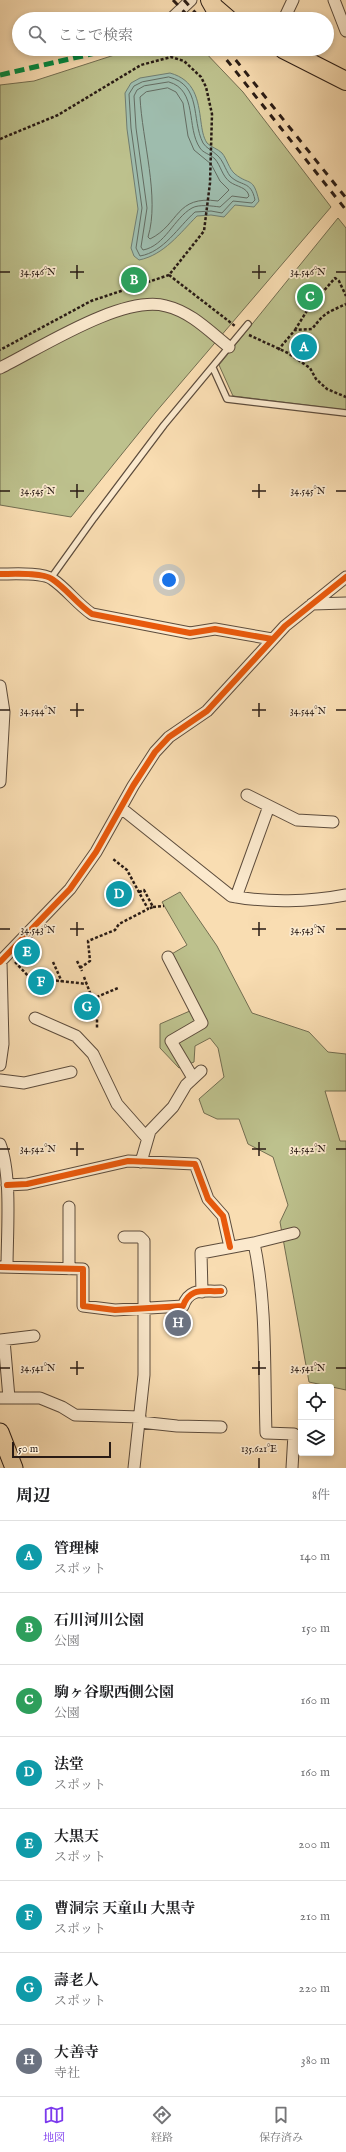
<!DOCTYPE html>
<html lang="ja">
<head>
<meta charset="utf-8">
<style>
	:root { --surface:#fff; --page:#f6f6f6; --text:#202124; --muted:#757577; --line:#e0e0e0; --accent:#7c3aed }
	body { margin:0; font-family:"IM FELL English","Noto Serif JP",serif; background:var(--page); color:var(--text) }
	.controls { position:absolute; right:12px; bottom:12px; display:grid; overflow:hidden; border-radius:4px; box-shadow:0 2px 6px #0003 }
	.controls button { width:36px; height:36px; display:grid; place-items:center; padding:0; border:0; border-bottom:1px solid var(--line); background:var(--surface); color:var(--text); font:20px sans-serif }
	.scale { position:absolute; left:12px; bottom:10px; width:99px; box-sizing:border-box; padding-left:4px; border:2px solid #291b15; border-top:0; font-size:11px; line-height:14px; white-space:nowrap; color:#291b15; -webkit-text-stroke:3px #fbe9cd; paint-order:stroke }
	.you { position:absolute; left:169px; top:580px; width:14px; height:14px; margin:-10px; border:3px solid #fff; border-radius:50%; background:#1a73e8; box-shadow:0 0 0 6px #1a73e833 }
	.badge { display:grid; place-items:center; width:26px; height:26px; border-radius:50%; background:var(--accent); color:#fff; font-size:13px; font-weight:700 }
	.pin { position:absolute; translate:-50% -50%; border:2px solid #fff; box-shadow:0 1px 4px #0006 }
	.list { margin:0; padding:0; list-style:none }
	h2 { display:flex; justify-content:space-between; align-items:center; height:52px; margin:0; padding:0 16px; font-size:17px }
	h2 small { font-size:13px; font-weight:400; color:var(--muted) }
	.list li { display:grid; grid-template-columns:26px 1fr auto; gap:12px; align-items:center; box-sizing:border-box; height:72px; padding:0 16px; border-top:1px solid var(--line) }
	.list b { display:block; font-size:15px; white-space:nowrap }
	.list p { margin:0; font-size:13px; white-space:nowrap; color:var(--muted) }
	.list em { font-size:13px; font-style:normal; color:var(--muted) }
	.icon { flex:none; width:22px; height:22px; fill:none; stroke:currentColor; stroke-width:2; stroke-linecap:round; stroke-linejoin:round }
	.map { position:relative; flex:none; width:346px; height:1468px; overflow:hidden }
	.search { position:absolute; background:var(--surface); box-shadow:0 2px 6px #0003; left:12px; right:12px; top:12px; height:44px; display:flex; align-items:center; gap:10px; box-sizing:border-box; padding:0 14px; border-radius:22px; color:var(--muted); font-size:15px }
	.sheet { height:628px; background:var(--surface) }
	nav { display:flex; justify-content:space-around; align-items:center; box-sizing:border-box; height:56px; border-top:1px solid var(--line); background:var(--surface); font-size:11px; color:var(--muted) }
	nav a { display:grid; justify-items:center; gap:2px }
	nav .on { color:var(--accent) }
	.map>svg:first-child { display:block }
</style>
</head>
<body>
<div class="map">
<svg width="346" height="1468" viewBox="0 0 346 1468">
	<rect width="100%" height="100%" fill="#f9ddb2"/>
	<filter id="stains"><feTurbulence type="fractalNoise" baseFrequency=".005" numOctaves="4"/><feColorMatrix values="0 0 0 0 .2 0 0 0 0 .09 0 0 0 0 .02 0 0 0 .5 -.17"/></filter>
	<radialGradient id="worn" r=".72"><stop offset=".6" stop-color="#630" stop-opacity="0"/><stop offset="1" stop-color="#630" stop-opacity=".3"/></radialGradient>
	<path fill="#bdc18d" stroke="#736e51" d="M133 49H202L243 92 331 207 155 413 71 517 0 505V85L34 81Z
		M338 218 346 228V410L233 396 219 365Z
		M180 892 217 946 252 1013 309 1032 328 1052 346 1054V1091H325L340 1141H346V1390L309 1382 280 1222 288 1205 273 1157 248 1144 239 1119H217L204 1113 199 1099 224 1077 218 1048 210 1038 195 1046 194 1062 179 1068 160 1048V1024L199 1007 170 955 187 945 162 902Z"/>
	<path fill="#9ebcad" stroke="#6f7c70" d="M170 73C195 80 198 99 201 122 202 129 203 137 207 143 211 147 218 149 222 153 227 159 229 169 235 174 250 186 253 176 259 201L254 207 235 205 224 217 211 215 197 216C180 233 164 255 139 260L134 256 131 248 138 209 127 129 125 93 131 83 140 78Z"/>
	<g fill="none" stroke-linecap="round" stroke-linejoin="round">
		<path stroke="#646c61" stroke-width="1" d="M169 77C202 85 191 119 203 143 206 148 213 151 217 155 223 160 225 169 230 176 241 187 251 180 255 200L252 203 233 201 222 213 211 211 195 212C178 227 164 252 140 256L136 248 142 208 131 128 129 94 134 86 142 82Z
			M169 82C198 90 186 128 200 148 203 153 210 154 215 159 221 166 222 176 230 182 237 187 247 187 249 196L247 198 232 196 220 207C212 206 199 204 192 208 174 218 165 246 143 250L141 247 147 208 136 128 134 96 137 90 144 86Z
			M168 88 176 92 183 103 188 136 194 150 211 164 220 181 229 190 218 201C175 195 180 224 150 239L148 237C160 198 142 140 140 97L146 92Z"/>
		<defs>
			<path id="service" d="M213 368 227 399 346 413
				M51 578 94 518 164 425 248 324"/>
			<path id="minor" d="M334 0 346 31
				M171 19 191 0
				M284 19 293 0
				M0 368C39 349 123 294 166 306 191 312 209 331 229 347
				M0 574C13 574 42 572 52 579 67 589 77 604 92 614L190 633 215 629 272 639
				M312 604 346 603
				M0 686 4 712 0 782
				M247 795 297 820 333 822
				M121 808 231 896C267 903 310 902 346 895
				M236 897 269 806
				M168 957 202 1023 171 1041 193 1078
				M0 962 70 889 96 852 133 786 155 752 169 737 207 711 285 626 346 577
				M35 1018 76 1036 93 1054 117 1104 147 1138
				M0 1065 3 1044 1 962
				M0 1080 24 1083 71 1072
				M0 1144C12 1175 7 1233 7 1267
				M141 1162 150 1131 173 1107 186 1085 201 1071
				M7 1185 27 1184 128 1161 195 1164 208 1199 223 1216 230 1247
				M69 1207V1269
				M124 1237H140L144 1241V1375L134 1468
				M254 1243C267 1305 264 1370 266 1433L294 1434 292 1468
				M0 1267 83 1269V1306L115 1310 183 1306C190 1287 203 1292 221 1291
				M202 1292 201 1253 254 1243 294 1233
				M0 1340 34 1336
				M4 1340 9 1398
				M0 1398H40L62 1407 75 1415 140 1417
				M140 1422 177 1426 221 1427"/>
			<path id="primary" d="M0 1432 14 1468"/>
			<path id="trunk" d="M210 0 214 7 228 19
				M283 49 346 81"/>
		</defs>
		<use href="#service" stroke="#5d4c3c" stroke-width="8"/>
		<use href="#minor" stroke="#5d4c3c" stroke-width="13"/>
		<use href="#primary" stroke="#291b15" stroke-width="19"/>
		<use href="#trunk" stroke="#291b15" stroke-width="20"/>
		<path stroke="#291b15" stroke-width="2.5" stroke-dasharray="3 2" stroke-linecap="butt" d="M0 139 58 115 141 65 171 57 184 61 201 77 206 87 212 114 210 183 204 231 169 275 91 301 0 350
			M169 275 235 326
			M295 330 308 309 335 278 339 281 346 296
			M249 335 288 353 310 368 316 379 327 389 346 397
			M278 350 295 330 312 329C325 312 327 313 346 304
			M139 892 144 890 153 907 148 909
			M153 907 164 906
			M77 961 82 971
			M15 962 30 978 43 979
			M53 962 62 982
			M80 968 90 961 88 941 115 930 119 924 148 909 127 870 113 859
			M84 977 97 1011V1028
			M51 980 87 984
			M92 999 118 988
			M81 1015 96 1009"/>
		<use href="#service" stroke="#fbe9cd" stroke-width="5.5"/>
		<use href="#minor" stroke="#fbe9cd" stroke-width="11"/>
		<use href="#primary" stroke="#f9ddb2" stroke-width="17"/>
		<use href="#trunk" stroke="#f9ddb2" stroke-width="18"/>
		<path stroke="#291b15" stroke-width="3" stroke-dasharray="7 7" stroke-linecap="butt" d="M173 0 191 19
			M184 0 201 19
			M218 49 346 210
			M227 49 346 198"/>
		<path stroke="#00873e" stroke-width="5" stroke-dasharray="10 5" stroke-linecap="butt" d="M0 75 113 49"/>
		<defs>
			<path id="cycleway" d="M0 574C13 574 42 572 52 579 67 589 77 604 92 614L190 633 215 629 272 639
				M0 962 70 889 96 852 133 786 155 752 169 737 207 711 285 626 346 577
				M7 1185 27 1184 128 1161 195 1164 208 1199 223 1216 230 1247
				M0 1267 83 1269V1306L115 1310 183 1306C190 1287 203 1292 221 1291"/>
		</defs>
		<use href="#cycleway" stroke="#fbe9cd" stroke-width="8"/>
		<use href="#cycleway" stroke="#e8590c" stroke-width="6"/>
	</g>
	<path fill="none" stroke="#291b15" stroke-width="1.5" d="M77 265V279M259 265V279M0 272H10M70 272H84M252 272H266M336 272H346M77 484V498M259 484V498M0 491H10M70 491H84M252 491H266M336 491H346M77 703V717M259 703V717M0 710H10M70 710H84M252 710H266M336 710H346M77 922V936M259 922V936M0 929H10M70 929H84M252 929H266M336 929H346M77 1142V1156M259 1142V1156M0 1149H10M70 1149H84M252 1149H266M336 1149H346M77 1361V1375M259 1361V1375M0 1368H10M70 1368H84M252 1368H266M336 1368H346M259 1458V1468"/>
	<g font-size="10" text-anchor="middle" fill="#291b15" stroke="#fbe9cd" stroke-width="3.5" stroke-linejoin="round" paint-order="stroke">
		<text x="38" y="275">34.546°N</text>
		<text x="308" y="275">34.546°N</text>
		<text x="38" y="494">34.545°N</text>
		<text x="308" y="494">34.545°N</text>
		<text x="38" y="714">34.544°N</text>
		<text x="308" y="714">34.544°N</text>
		<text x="38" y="933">34.543°N</text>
		<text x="308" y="933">34.543°N</text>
		<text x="38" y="1152">34.542°N</text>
		<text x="308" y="1152">34.542°N</text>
		<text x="38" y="1371">34.541°N</text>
		<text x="308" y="1371">34.541°N</text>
		<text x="259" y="1452">135.621°E</text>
	</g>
	<rect width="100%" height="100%" filter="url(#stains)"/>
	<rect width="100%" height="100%" fill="url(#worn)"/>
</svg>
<div class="controls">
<button><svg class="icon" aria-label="locate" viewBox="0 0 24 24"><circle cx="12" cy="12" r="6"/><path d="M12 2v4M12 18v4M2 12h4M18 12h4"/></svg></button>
<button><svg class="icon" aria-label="layers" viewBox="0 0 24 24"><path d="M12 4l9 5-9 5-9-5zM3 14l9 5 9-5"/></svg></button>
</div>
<div class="scale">50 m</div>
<div class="you"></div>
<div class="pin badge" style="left:304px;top:347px;background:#0f9aa8">A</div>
<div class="pin badge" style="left:134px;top:280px;background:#2e9e5b">B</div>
<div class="pin badge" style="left:310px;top:297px;background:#2e9e5b">C</div>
<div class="pin badge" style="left:119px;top:894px;background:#0f9aa8">D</div>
<div class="pin badge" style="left:27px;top:952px;background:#0f9aa8">E</div>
<div class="pin badge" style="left:41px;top:982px;background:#0f9aa8">F</div>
<div class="pin badge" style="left:87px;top:1007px;background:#0f9aa8">G</div>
<div class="pin badge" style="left:178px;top:1323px;background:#6b7280">H</div>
<div class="search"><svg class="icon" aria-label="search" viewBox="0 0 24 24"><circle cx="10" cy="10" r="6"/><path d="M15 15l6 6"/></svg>ここで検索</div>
</div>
<section class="sheet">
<h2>周辺<small>8件</small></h2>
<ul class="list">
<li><span class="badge" style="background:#0f9aa8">A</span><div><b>管理棟</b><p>スポット</p></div><em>140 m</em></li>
<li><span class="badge" style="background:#2e9e5b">B</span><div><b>石川河川公園</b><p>公園</p></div><em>150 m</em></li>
<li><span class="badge" style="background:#2e9e5b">C</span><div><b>駒ヶ谷駅西側公園</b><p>公園</p></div><em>160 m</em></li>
<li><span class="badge" style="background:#0f9aa8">D</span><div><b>法堂</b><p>スポット</p></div><em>160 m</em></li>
<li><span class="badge" style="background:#0f9aa8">E</span><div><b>大黒天</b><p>スポット</p></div><em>200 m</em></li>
<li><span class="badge" style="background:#0f9aa8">F</span><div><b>曹洞宗 天童山 大黒寺</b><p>スポット</p></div><em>210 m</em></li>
<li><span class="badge" style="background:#0f9aa8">G</span><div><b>壽老人</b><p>スポット</p></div><em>220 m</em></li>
<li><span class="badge" style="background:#6b7280">H</span><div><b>大善寺</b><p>寺社</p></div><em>380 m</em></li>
</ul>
</section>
<nav>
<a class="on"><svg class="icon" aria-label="map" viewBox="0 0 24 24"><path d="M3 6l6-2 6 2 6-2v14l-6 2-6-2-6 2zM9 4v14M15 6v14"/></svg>地図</a>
<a><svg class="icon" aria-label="directions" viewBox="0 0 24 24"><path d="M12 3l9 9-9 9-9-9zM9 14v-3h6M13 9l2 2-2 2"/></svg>経路</a>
<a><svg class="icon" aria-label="saved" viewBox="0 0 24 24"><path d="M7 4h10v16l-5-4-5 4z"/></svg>保存済み</a>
</nav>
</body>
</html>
